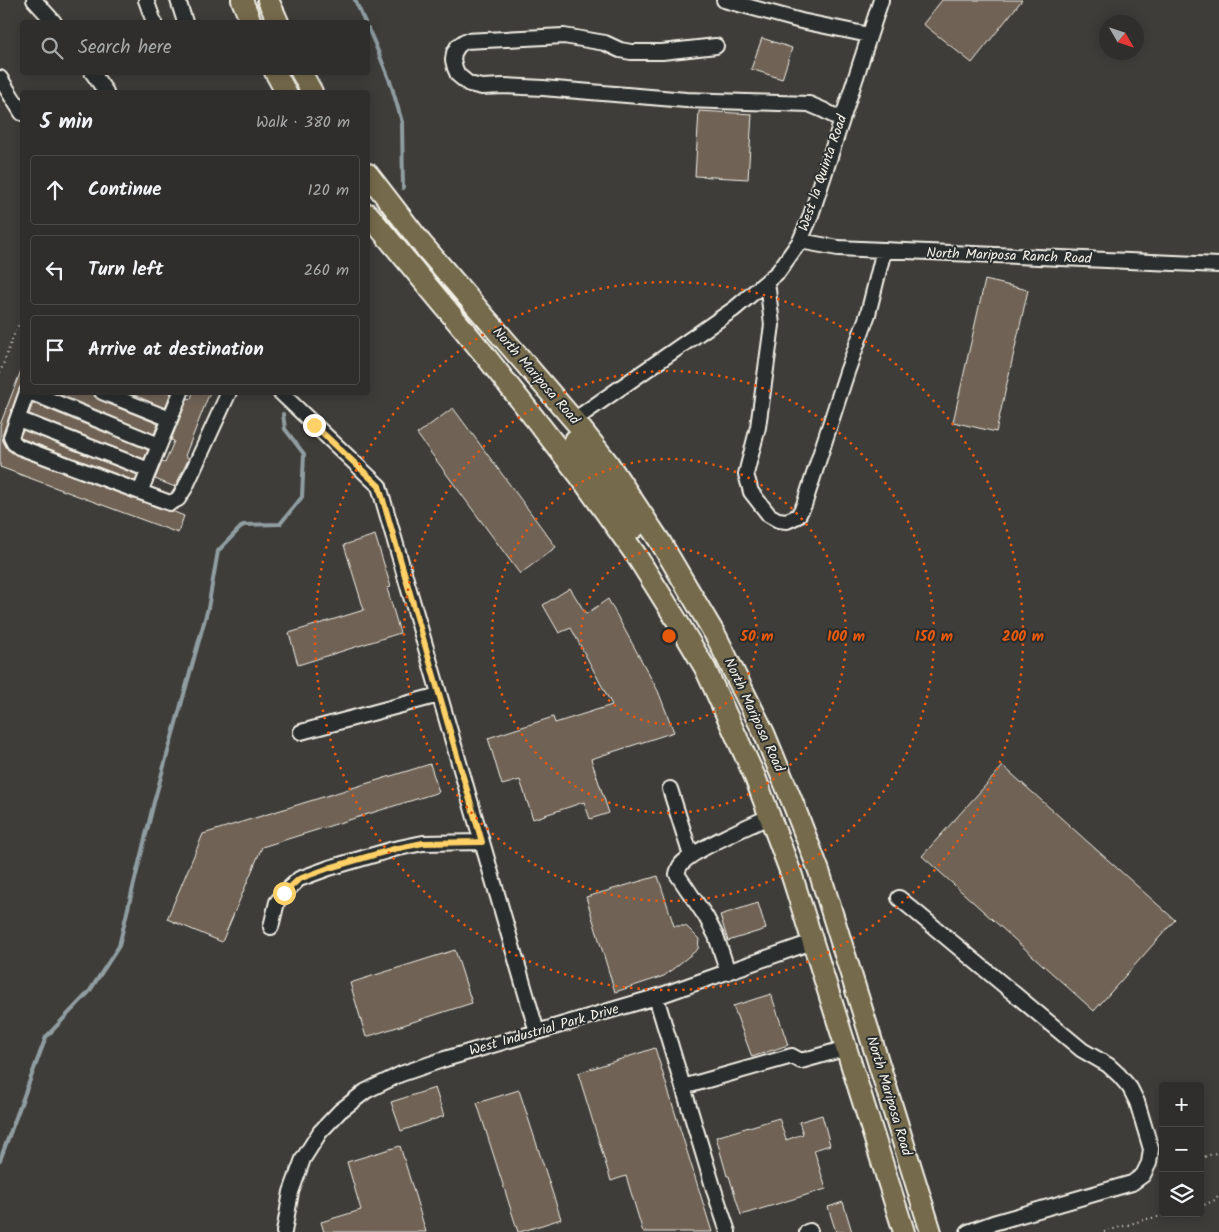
<!DOCTYPE html>
<html lang="en">
<head>
<meta charset="utf-8">
<style>
	:root { --surface:#2f2e2c; --page:#3b3a38; --text:#f1f3f6; --muted:#a7a8a9; --line:#4a4a48 }
	body { margin:0; font-family:Kalam,sans-serif; background:var(--page); color:var(--text) }
	.controls { position:absolute; right:15px; bottom:15px; display:grid; overflow:hidden; border-radius:5px; box-shadow:0 2px 12px #0003 }
	.controls button { width:45px; height:45px; display:grid; place-items:center; padding:0; border:0; border-bottom:1px solid var(--line); background:var(--surface); color:var(--text); font:25px sans-serif }
	.compass { position:absolute; left:1099px; top:15px; width:45px; height:45px; border-radius:50%; background:var(--surface); box-shadow:0 2px 12px #0003; rotate:129deg }
	.stop { position:absolute; width:15px; height:15px; margin:-11px; border:4px solid #ffd166; border-radius:50%; background:#fff }
	.stop.end { background:#ffd166; border-color:#fff; box-shadow:0 1px 5px #0008 }
	.list { margin:0; padding:0; list-style:none }
	h2 { display:flex; justify-content:space-between; align-items:center; height:65px; margin:0; padding:0 20px; font-size:21px }
	h2 small { font-size:16px; font-weight:400; color:var(--muted) }
	.list li { display:grid; grid-template-columns:32px 1fr auto; gap:15px; align-items:center; box-sizing:border-box; height:70px; margin:0 10px 10px; padding:0 10px; border:1px solid var(--line); border-radius:5px }
	.list b { display:block; font-size:19px; white-space:nowrap }
	.list em { font-size:16px; font-style:normal; color:var(--muted) }
	.icon { flex:none; width:28px; height:28px; fill:none; stroke:currentColor; stroke-width:2; stroke-linecap:round; stroke-linejoin:round }
	.map { position:relative; flex:none; width:1219px; height:1232px; overflow:hidden }
	.search { position:absolute; background:var(--surface); box-shadow:0 2px 12px #0003; left:20px; top:20px; width:350px; height:55px; display:flex; align-items:center; gap:12px; box-sizing:border-box; padding:0 18px; border-radius:5px; color:var(--muted); font-size:19px }
	.panel { position:absolute; background:var(--surface); box-shadow:0 2px 12px #0003; left:20px; top:90px; width:350px; height:305px; border-radius:5px }
	.map>svg:first-child { display:block }
</style>
</head>
<body>
<div class="map">
<svg width="1219" height="1232" viewBox="0 0 1219 1232">
	<rect width="100%" height="100%" fill="#3f3d3a"/>
	<filter id="ink" filterUnits="userSpaceOnUse"><feTurbulence type="fractalNoise" baseFrequency=".02" numOctaves="2"/><feDisplacementMap in="SourceGraphic" scale="10" xChannelSelector="R" yChannelSelector="G"/><feConvolveMatrix kernelMatrix="1 2 1 2 8 2 1 2 1" color-interpolation-filters="sRGB"/></filter>
	<g filter="url(#ink)">
		<g fill="none" stroke-linecap="round" stroke-linejoin="round">
			<path stroke="#909ea2" stroke-width="4" d="M355 0 365 22
				M368 28 375 44 391 84 402 122 403 188
				M0 1160 46 1037 89 992 119 946 128 908 154 802 208 608 218 551 243 525 280 524 302 497 304 454 285 429 283 414"/>
		</g>
		<path fill="#6f6356" stroke="#f4f1e8" d="M942 0H1022L972 63 923 24Z
			M762 38 792 48 782 79 751 69Z
			M699 111 752 114 748 179 695 176Z
			M985 280 1028 290 996 432 953 422Z
			M22 368V385L19 389 3 434V441L8 450 16 455 167 511H172L184 516 178 533 0 467V425Z
			M54 392H93L95 397 99 400 158 424 154 434Z
			M127 392H171L165 408Z
			M193 392H210L185 456 189 458 175 487 155 479 162 462 165 463 174 441 171 440 188 398 191 399Z
			M33 403 148 450 144 459 29 414Z
			M453 408 556 547 520 574 417 434Z
			M23 430 138 475 135 481 23 439 20 436Z
			M375 535 391 587 387 588 400 633 298 665 289 633 364 610 344 545Z
			M570 588 586 614 608 599 658 691 674 732 591 759 609 813 590 819 584 802 533 819 520 780 502 785 488 738 553 717 555 723 612 705 571 628 559 633 543 605Z
			M430 764 439 792 262 847 222 942 167 919 203 834Z
			M1003 766 1175 920 1094 1011 922 856Z
			M658 876 674 926H686L699 939 698 949 664 976 615 992 586 897Z
			M758 903 766 929 728 941 720 915Z
			M455 950 472 1003 366 1037 350 983Z
			M771 994 788 1045 752 1057 733 1006Z
			M655 1048 712 1232H643L626 1176 611 1181 578 1073Z
			M435 1088 444 1116 401 1131 391 1102Z
			M519 1090 561 1219 520 1232H518L477 1103Z
			M822 1115 830 1145 814 1150 826 1189 741 1215 729 1176H727L716 1137 779 1118 786 1140 803 1134 799 1122Z
			M400 1146 426 1232H324L321 1222 361 1210 347 1162Z
			M843 1202 852 1232H836L828 1207Z"/>
		<g fill="none" stroke-linecap="round" stroke-linejoin="round">
			<defs>
				<path id="minor" d="M34 0 54 22
					M146 0 154 22
					M178 0 185 22
					M724 0 801 21 869 35
					M716 46 662 52H631L620 50 605 43 564 36 465 41 458 46 454 53 453 60 455 68 458 75 469 84 482 87 504 86 543 88 686 100 809 104 823 110 842 120
					M92 72 106 92
					M0 78 22 113
					M800 241 838 248 1219 265
					M767 281 772 325 758 427 746 474 751 492 769 515 778 520 787 521 798 516 804 505 847 372 868 314 884 250
					M27 392 11 437 14 443 19 447 170 503 178 499 185 488 229 392
					M30 392 159 445
					M102 392 170 419
					M280 392 379 486 537 1032
					M18 419 149 470
					M574 420 734 309 778 272 800 241 810 218 881 0
					M140 492 181 392
					M301 732 439 695
					M670 789 691 856
					M899 898 1082 1050 1108 1065 1119 1075 1130 1088 1137 1102 1151 1149 1149 1163 1143 1175 1132 1183 993 1223 968 1232
					M271 927 277 902 284 893 299 879 329 868 394 849 423 843 482 842
					M728 972 716 936 706 917 677 874C678 871 678 869 680 866 688 852 753 824 771 816
					M656 997 715 1193 728 1232
					M683 1087 792 1056 801 1061 847 1048
					M284 1232 291 1192 303 1159 320 1132 340 1111 366 1091 401 1074 445 1059 656 997 812 942
					M807 1232 810 1231V1232"/>
				<path id="highway" d="M242 0 251 22
					M268 0 278 22
					M275 72 286 92
					M301 72 312 92
					M368 174 422 244 578 425 608 463 661 543 717 638 764 733 794 806 819 871 931 1232
					M368 214 484 354 579 475 636 555 679 624 705 668 755 777 792 876 904 1232
					M575 440 634 528"/>
			</defs>
			<use href="#minor" stroke="#f4f1e8" stroke-width="18"/>
			<use href="#highway" stroke="#f4f1e8" stroke-width="24"/>
			<path stroke="#f4f1e8" stroke-width="2" stroke-dasharray="1 4" stroke-linecap="butt" d="M0 373 13 337 22 318
				M1200 1158 1219 1152
				M1200 1207 1215 1200 1219 1194
				M1104 1232 1147 1219 1178 1213"/>
			<use href="#minor" stroke="#2a2d2e" stroke-width="14"/>
			<use href="#highway" stroke="#746b4b" stroke-width="20"/>
		</g>
	</g>
	<g fill="none" stroke-linecap="round" stroke-linejoin="round" filter="url(#ink)">
		<path stroke="#ffd166" stroke-width="6" d="M284 893 299 879 329 868 394 849 423 843 482 842 379 486 314 425"/>
	</g>
	<g fill="none" stroke="#e8590c" stroke-width="2.5" stroke-dasharray="2.5 5">
		<circle cx="669" cy="636" r="88"/>
		<circle cx="669" cy="636" r="177"/>
		<circle cx="669" cy="636" r="265"/>
		<circle cx="669" cy="636" r="354"/>
	</g>
	<g text-anchor="middle" dominant-baseline="central" stroke-width="4" stroke-linejoin="round" paint-order="stroke">
		<g font-size="14" fill="#f4f1e8" stroke="#2a2d2e">
			<text transform="translate(823 173) rotate(-71)">West la Quinta Road</text>
			<text transform="translate(1009 256) rotate(2)">North Mariposa Ranch Road</text>
			<text transform="translate(536 376) rotate(49)">North Mariposa Road</text>
			<text transform="translate(754 715) rotate(65)">North Mariposa Road</text>
			<text transform="translate(544 1030) rotate(-16)">West Industrial Park Drive</text>
			<text transform="translate(889 1096) rotate(73)">North Mariposa Road</text>
		</g>
	</g>
	<circle cx="669" cy="636" r="8" fill="#e8590c" stroke="#2a2d2e" stroke-width="2.5"/>
	<g font-size="15" text-anchor="middle" font-weight="bold" fill="#e8590c" stroke="#2a2d2e" stroke-width="4" stroke-linejoin="round" paint-order="stroke">
		<text x="757" y="641">50 m</text>
		<text x="846" y="641">100 m</text>
		<text x="934" y="641">150 m</text>
		<text x="1023" y="641">200 m</text>
	</g>
</svg>
<div class="controls">
<button>+</button>
<button>−</button>
<button><svg class="icon" aria-label="layers" viewBox="0 0 24 24"><path d="M12 4l9 5-9 5-9-5zM3 14l9 5 9-5"/></svg></button>
</div>
<svg class="compass" viewBox="-18 -18 36 36"><path d="M0-13l5 13h-10z" fill="#e53935"/><path d="M0 13l5-13h-10z" fill="#a7a8a9"/></svg>
<div class="stop" style="left:284px;top:893px"></div>
<div class="stop end" style="left:314px;top:425px"></div>
<div class="search"><svg class="icon" aria-label="search" viewBox="0 0 24 24"><circle cx="10" cy="10" r="6"/><path d="M15 15l6 6"/></svg>Search here</div>
<section class="panel">
<h2>5 min<small>Walk · 380 m</small></h2>
<ul class="list">
<li><svg class="icon" aria-label="ahead" viewBox="0 0 24 24"><path d="M12 20V5M6 11l6-6 6 6"/></svg><div><b>Continue</b></div><em>120 m</em></li>
<li><svg class="icon" aria-label="left" viewBox="0 0 24 24"><path d="M17 20v-9H6M10 6l-5 5 5 5"/></svg><div><b>Turn left</b></div><em>260 m</em></li>
<li><svg class="icon" aria-label="arrive" viewBox="0 0 24 24"><path d="M6 21V4h12l-3 4 3 4H6"/></svg><div><b>Arrive at destination</b></div></li>
</ul>
</section>
</div>
</body>
</html>
